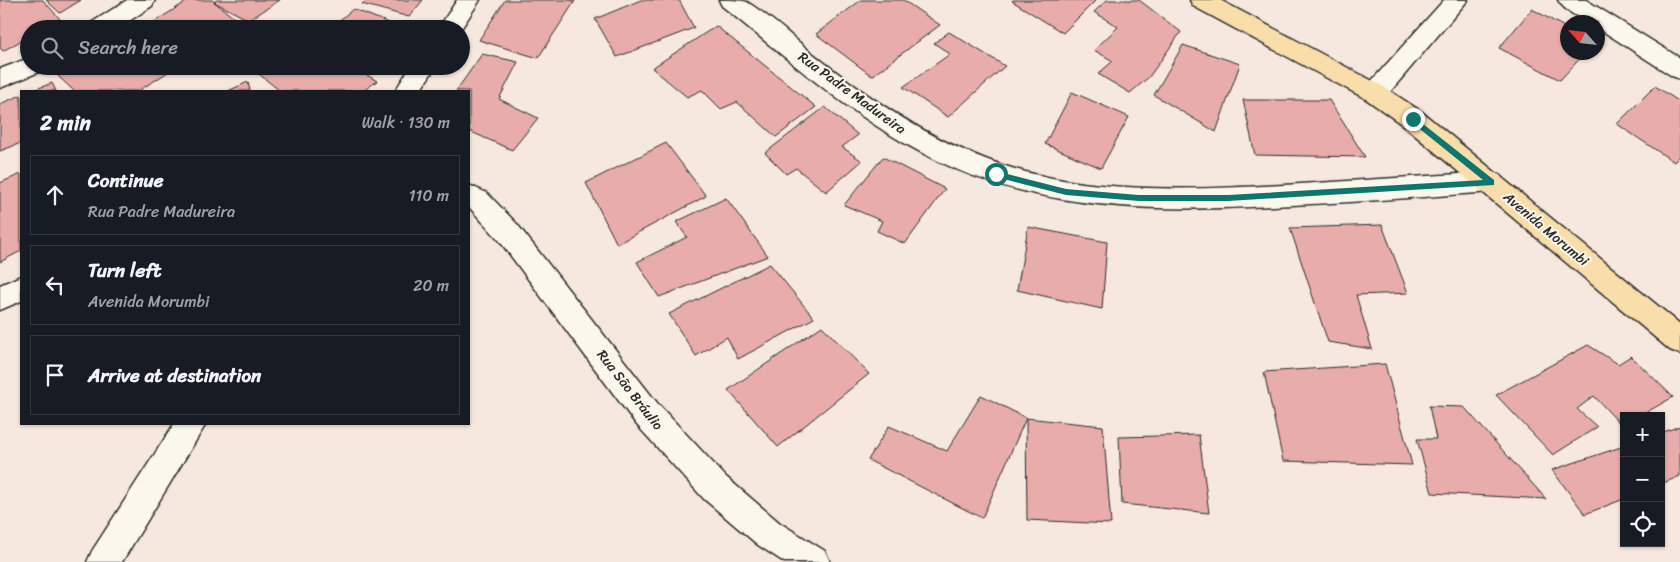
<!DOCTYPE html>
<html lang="en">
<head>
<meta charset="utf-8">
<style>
	:root { --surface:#171b24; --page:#242831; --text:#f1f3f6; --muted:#9ea1a6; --line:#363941 }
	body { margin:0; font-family:Sriracha,sans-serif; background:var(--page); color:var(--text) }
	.controls { position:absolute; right:15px; bottom:15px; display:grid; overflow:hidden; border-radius:0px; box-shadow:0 1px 4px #0004 }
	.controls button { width:45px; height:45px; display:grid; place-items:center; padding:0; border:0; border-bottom:1px solid var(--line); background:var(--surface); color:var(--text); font:25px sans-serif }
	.compass { position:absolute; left:1560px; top:15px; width:45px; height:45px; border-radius:50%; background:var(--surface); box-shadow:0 1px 4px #0004; rotate:297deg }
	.stop { position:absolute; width:15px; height:15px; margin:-11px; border:4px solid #0f766e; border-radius:50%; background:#fff }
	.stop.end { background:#0f766e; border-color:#fff; box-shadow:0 1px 5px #0008 }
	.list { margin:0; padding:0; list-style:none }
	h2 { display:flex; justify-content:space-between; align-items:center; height:65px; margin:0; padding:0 20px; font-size:21px }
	h2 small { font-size:16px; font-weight:400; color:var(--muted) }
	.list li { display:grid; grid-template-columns:32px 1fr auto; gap:15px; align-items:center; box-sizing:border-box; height:80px; margin:0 10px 10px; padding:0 10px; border:1px solid var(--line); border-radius:0px }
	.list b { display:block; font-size:19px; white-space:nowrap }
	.list p { margin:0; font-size:16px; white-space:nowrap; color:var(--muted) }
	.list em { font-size:16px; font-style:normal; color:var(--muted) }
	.icon { flex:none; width:28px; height:28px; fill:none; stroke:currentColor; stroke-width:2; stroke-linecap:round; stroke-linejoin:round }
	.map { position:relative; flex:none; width:1680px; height:562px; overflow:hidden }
	.search { position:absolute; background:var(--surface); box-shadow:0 1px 4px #0004; left:20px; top:20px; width:450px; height:55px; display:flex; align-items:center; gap:12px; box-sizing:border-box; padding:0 18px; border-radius:28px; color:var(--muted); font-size:19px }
	.panel { position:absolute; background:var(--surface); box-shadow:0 1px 4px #0004; left:20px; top:90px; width:450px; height:335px; border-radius:0px }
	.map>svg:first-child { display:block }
</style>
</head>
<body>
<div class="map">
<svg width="1680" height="562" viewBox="0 0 1680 562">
	<rect width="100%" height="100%" fill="#f7e8df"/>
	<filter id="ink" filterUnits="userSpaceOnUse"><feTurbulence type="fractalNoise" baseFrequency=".02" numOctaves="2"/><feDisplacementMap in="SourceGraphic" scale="10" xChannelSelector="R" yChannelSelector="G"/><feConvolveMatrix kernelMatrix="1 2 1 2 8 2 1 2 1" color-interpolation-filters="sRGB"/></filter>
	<g filter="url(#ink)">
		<path fill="#e8adab" stroke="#2b2b2b" d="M0 0H43L60 19 43 29H29V36L3 51 0 48Z
			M46 0H81L60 13Z
			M189 0H212L239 22 229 29H143Z
			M217 0H280L249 20 214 2Z
			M366 0H423L409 17 362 4Z
			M505 0H570L575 1 538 58 479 40Z
			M641 0H679L694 28 617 57 595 19Z
			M861 0H903L940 25 872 76 816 34Z
			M1096 0 1063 33 1012 1 1013 0Z
			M1107 0H1139L1181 32 1149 77 1130 93 1098 74 1113 61 1094 50 1118 27 1094 12Z
			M353 9 402 28 329 29Z
			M1532 9 1568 29V52H1586L1560 80 1499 48Z
			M716 26 816 107 776 137 737 102 721 109 702 90 687 97 652 68Z
			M949 32 1005 66 948 117 903 87 950 54 934 43Z
			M1183 45 1240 64 1216 132 1154 95Z
			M482 54 518 62 499 99 538 118 512 150 469 131V91H456Z
			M76 66H169L173 69 138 91H74L58 76Z
			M249 66H352L377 81 363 91H280Z
			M248 82 250 91H228Z
			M52 83 56 91H31Z
			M1655 86 1680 102V156L1674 162 1617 124Z
			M1072 92 1129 117 1101 168 1045 144Z
			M21 95V143L0 151V104Z
			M1243 100H1329L1365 157 1255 155Z
			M825 107 858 135 842 147 862 161 826 192 796 168 786 174 765 153Z
			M666 143 706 196 617 244 586 183Z
			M883 157 945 189 905 244 877 231 882 221 844 205Z
			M21 174V251L0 262V183Z
			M726 198 768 256 659 297 637 262 687 237 676 222Z
			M1382 225 1408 293 1356 295 1372 349 1328 342 1290 228Z
			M1028 227 1107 242 1102 309 1017 290Z
			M770 264 814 318 738 359 727 337 696 356 669 314Z
			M822 326 869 374 778 447 728 390Z
			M1588 345 1618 364 1631 356 1673 397 1640 416H1624V425L1622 426 1594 396 1577 409 1597 427 1553 455 1496 395Z
			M1385 364 1412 465 1283 461 1264 372Z
			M981 395 1026 418 982 518 868 460 889 426 947 451Z
			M1429 406 1464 407 1546 499 1432 493 1417 439H1436Z
			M1026 418 1103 426 1111 524 1027 520Z
			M1680 426V476L1661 484V433Z
			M1199 435 1209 513 1122 504 1119 437Z
			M1624 446V499L1585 514 1552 470Z"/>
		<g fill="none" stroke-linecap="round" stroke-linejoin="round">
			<defs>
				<path id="minor" d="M127 0H155L152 6 117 29H88L91 23Z
					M457 0H480L461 29H438Z
					M719 0C727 0 740 0 747 2 770 16 791 36 812 53 866 96 923 136 988 160 1081 195 1187 190 1284 185 1353 181 1422 176 1491 172L1500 175 1504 182 1500 189 1491 192C1425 197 1358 202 1292 205 1170 212 1041 214 930 157 853 118 788 59 722 6Z
					M1444 0H1468L1384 99 1375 102 1366 99 1363 93 1366 87Z
					M1558 0H1586L1680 58V79L1672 76 1598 28V22C1584 22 1564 11 1558 0Z
					M29 58V66H43L39 72 0 88V69Z
					M411 66H436L420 91H395Z
					M469 185 487 193 517 224 658 404 726 477 780 523 825 551 830 562H784L758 545 704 499 636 424 499 240 469 207Z
					M21 276V301L0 310V285Z
					M174 424H206L122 562H87L92 551Z"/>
				<path id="major" d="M1190 0H1220L1384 87 1422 112 1680 324V354L1670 350 1404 126 1366 99 1193 6Z"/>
			</defs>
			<use href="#minor" stroke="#2b2b2b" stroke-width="3"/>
			<use href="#major" stroke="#2b2b2b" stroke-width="3"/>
			<use href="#minor" fill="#fbf7ec" fill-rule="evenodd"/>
			<use href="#major" fill="#f9deab" fill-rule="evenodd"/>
		</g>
	</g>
	<path fill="#0f766e" d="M1413 116 1494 180V185L1228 201H1139L1066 195 996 177 992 174 996 171 1066 189 1139 195H1228L1483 180 1410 121 1409 119Z"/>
	<g text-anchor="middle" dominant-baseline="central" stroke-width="4" stroke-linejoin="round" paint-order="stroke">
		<g font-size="14" fill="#2b2b2b" stroke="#fbf7ec">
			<text transform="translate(852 93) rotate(36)">Rua Padre Madureira</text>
			<text transform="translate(1546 229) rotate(40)">Avenida Morumbi</text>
			<text transform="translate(630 390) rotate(52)">Rua São Bráulio</text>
		</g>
	</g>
</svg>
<div class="controls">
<button>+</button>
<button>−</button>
<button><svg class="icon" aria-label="locate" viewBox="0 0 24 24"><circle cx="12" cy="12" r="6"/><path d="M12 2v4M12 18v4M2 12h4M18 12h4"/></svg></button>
</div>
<svg class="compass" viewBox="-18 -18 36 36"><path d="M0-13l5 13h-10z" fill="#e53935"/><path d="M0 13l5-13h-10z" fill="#9ea1a6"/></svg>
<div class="stop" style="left:996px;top:174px"></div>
<div class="stop end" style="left:1413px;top:119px"></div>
<div class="search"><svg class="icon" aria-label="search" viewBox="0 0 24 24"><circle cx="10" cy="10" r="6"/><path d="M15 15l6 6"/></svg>Search here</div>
<section class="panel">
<h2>2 min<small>Walk · 130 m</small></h2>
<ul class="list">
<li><svg class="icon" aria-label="ahead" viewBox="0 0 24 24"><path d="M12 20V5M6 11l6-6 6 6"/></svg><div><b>Continue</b><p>Rua Padre Madureira</p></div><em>110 m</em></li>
<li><svg class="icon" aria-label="left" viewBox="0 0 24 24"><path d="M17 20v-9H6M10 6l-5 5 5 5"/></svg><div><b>Turn left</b><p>Avenida Morumbi</p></div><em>20 m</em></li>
<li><svg class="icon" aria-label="arrive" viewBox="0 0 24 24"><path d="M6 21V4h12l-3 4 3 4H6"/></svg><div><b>Arrive at destination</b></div></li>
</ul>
</section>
</div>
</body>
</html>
